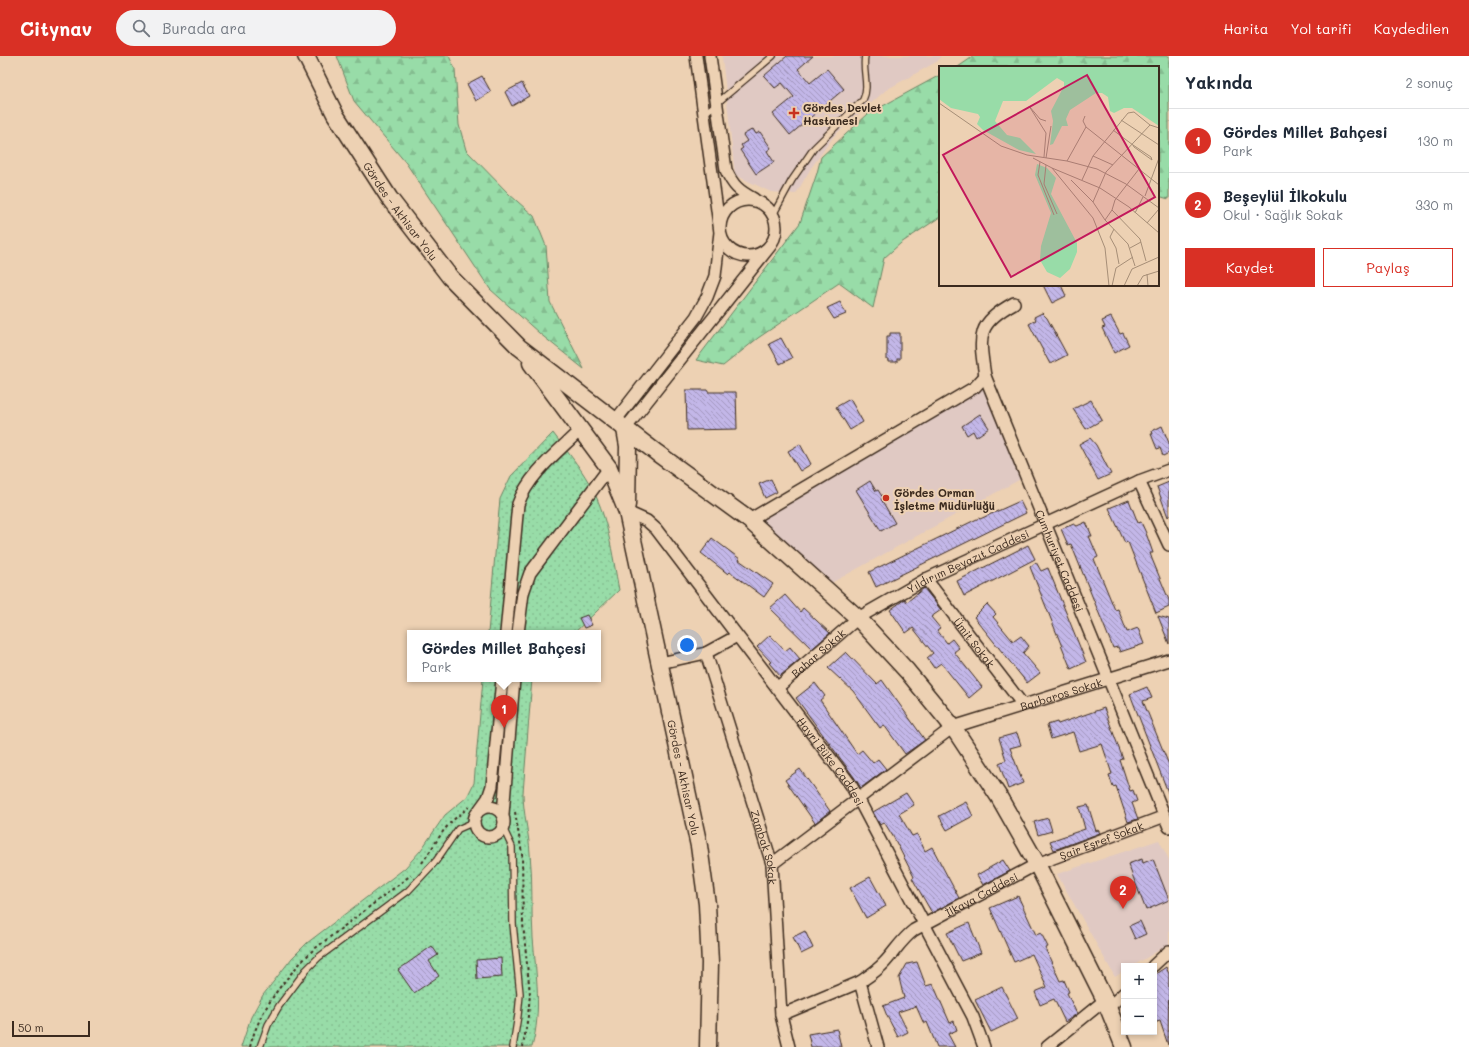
<!DOCTYPE html>
<html lang="tr">
<head>
<meta charset="utf-8">
<style>
	:root { --surface:#fff; --page:#f2f2f3; --text:#1f2937; --muted:#747a83; --line:#e0e1e3; --accent:#d93025 }
	body { margin:0; font-family:Mali,sans-serif; background:var(--page); color:var(--text) }
	.controls { position:absolute; right:12px; bottom:12px; display:grid; overflow:hidden; border-radius:0px; box-shadow:0 2px 6px #0003 }
	.controls button { width:36px; height:36px; display:grid; place-items:center; padding:0; border:0; border-bottom:1px solid var(--line); background:var(--surface); color:var(--text); font:20px sans-serif }
	.scale { position:absolute; left:12px; bottom:10px; width:78px; box-sizing:border-box; padding-left:4px; border:2px solid #3b2a1e; border-top:0; font-size:11px; line-height:14px; white-space:nowrap; color:#3b2a1e; -webkit-text-stroke:3px #edd1b3; paint-order:stroke }
	.you { position:absolute; left:687px; top:589px; width:14px; height:14px; margin:-10px; border:3px solid #fff; border-radius:50%; background:#1a73e8; box-shadow:0 0 0 6px #1a73e833 }
	.badge { display:grid; place-items:center; width:26px; height:26px; border-radius:50%; background:var(--accent); color:#fff; font-size:13px; font-weight:700 }
	.pin { position:absolute; translate:-50% -33px; filter:drop-shadow(0 1px 2px #0008) }
	.pin::after { content:''; position:absolute; top:21px; width:14px; height:12px; background:inherit; clip-path:polygon(0 0,100% 0,50% 100%) }
	.popup { position:absolute; left:407px; top:574px; width:194px; height:52px; box-sizing:border-box; display:grid; place-content:center; border-radius:0px; background:var(--surface); filter:drop-shadow(0 1px 3px #0005); font-size:13px; white-space:nowrap; color:var(--muted) }
	.popup b { font-size:15px; color:var(--text) }
	.popup::after { content:''; position:absolute; left:50%; top:100%; margin-left:-8px; border:8px solid transparent; border-top-color:var(--surface) }
	.list { margin:0; padding:0; list-style:none }
	h2 { display:flex; justify-content:space-between; align-items:center; height:52px; margin:0; padding:0 16px; font-size:17px }
	h2 small { font-size:13px; font-weight:400; color:var(--muted) }
	.list li { display:grid; grid-template-columns:26px 1fr auto; gap:12px; align-items:center; box-sizing:border-box; height:64px; padding:0 16px; border-top:1px solid var(--line) }
	.list b { display:block; font-size:15px; white-space:nowrap }
	.list p { margin:0; font-size:13px; white-space:nowrap; color:var(--muted) }
	.list em { font-size:13px; font-style:normal; color:var(--muted) }
	.actions { display:flex; gap:8px; padding:12px 16px }
	.actions a { flex:1; padding:9px 0; border:1px solid var(--accent); border-radius:0px; text-align:center; font-size:14px; color:var(--accent) }
	.actions .main { background:var(--accent); color:#fff }
	.icon { flex:none; width:22px; height:22px; fill:none; stroke:currentColor; stroke-width:2; stroke-linecap:round; stroke-linejoin:round }
	.map { position:relative; flex:none; width:1169px; height:991px; overflow:hidden }
	header { display:flex; align-items:center; gap:24px; box-sizing:border-box; height:56px; padding:0 20px; background:var(--accent); color:#fff }
	header strong { font-size:19px }
	nav { display:flex; gap:22px; margin-inline-start:auto; font-size:14px }
	.search { width:280px; height:36px; background:var(--page); display:flex; align-items:center; gap:10px; box-sizing:border-box; padding:0 14px; border-radius:22px; color:var(--muted); font-size:15px }
	main { display:flex }
	aside { flex:1; background:var(--surface) }
	.map>svg:first-child { display:block }
</style>
</head>
<body>
<header>
<strong>Citynav</strong>
<div class="search"><svg class="icon" aria-label="search" viewBox="0 0 24 24"><circle cx="10" cy="10" r="6"/><path d="M15 15l6 6"/></svg>Burada ara</div>
<nav><a>Harita</a><a>Yol tarifi</a><a>Kaydedilen</a></nav>
</header>
<main>
<div class="map">
<svg width="1169" height="991" viewBox="0 0 1169 991">
	<defs>
		<pattern id="forest-firs" width="22" height="20" patternUnits="userSpaceOnUse"><rect width="22" height="20" fill="#98dca8"/><path d="M5 1l3.5 6h-7zM16 11l3.5 6h-7z" fill="#84bd90"/></pattern>
		<pattern id="park-dots" width="8" height="8" patternUnits="userSpaceOnUse"><rect width="8" height="8" fill="#98dca8"/><path d="M2 2h.1M6 6h.1" fill="none" stroke="#84bd90" stroke-width="1.8" stroke-linecap="round"/></pattern>
		<pattern id="building-back-hatch" width="6" height="6" patternUnits="userSpaceOnUse"><rect width="6" height="6" fill="#c3b7e8"/><path d="M-1 5l2 2M0 0l6 6M5-1l2 2" fill="none" stroke="#a095bb"/></pattern>
	</defs>
	<rect width="100%" height="100%" fill="#edd1b3"/>
	<filter id="ink" filterUnits="userSpaceOnUse"><feTurbulence type="fractalNoise" baseFrequency=".025" numOctaves="2"/><feDisplacementMap in="SourceGraphic" scale="8" xChannelSelector="R" yChannelSelector="G"/><feConvolveMatrix kernelMatrix="1 2 1 2 8 2 1 2 1" color-interpolation-filters="sRGB"/></filter>
	<g filter="url(#ink)">
		<path fill="#e0c9c3" d="M722 0H940L938 5 886 34 834 80 811 112 796 138 771 136 735 119Z
			M985 320 1026 420 824 531 749 464Z
			M1159 784 1169 804V888L1133 910H1124V915L1115 921 1057 818Z"/>
		<path fill="url(#forest-firs)" stroke="#6a8363" d="M337 0H449L455 13 459 69 466 94 509 138 534 160 546 190 550 246 584 313 539 277 490 233 406 107 354 45Z
			M974 0H1169V143L1158 140V11H958Z
			M940 19V161L901 187 884 202 873 252 839 227 758 282 723 310 696 304 800 167 817 117 821 101 868 58Z"/>
		<path fill="url(#park-dots)" stroke="#6a8363" d="M553 377C565 393 579 409 589 427 608 458 612 498 619 534L574 577H488L500 443 511 420Z
			M483 623H532L523 737C523 757 529 777 530 797 533 825 531 854 533 882 536 919 542 954 532 991H241L251 961 263 939 292 902 307 887 405 812 421 794 445 759 467 741 474 727Z"/>
		<path fill="url(#building-back-hatch)" stroke="#3b2a1e" d="M787 0H813L798 13 810 27 827 13 844 33 790 79 773 58 794 41 782 27 775 32 764 20Z
			M482 20 491 36 476 45 467 28Z
			M522 27 529 40 512 50 505 36Z
			M753 73 756 78 760 76 771 92 767 95 774 106 756 118 740 94 743 92 741 89 747 85 743 79Z
			M1043 229H1061L1066 240 1052 247Z
			M840 246 846 258 834 263 827 252Z
			M1042 257 1047 262 1067 299 1050 308 1029 268 1036 264 1034 261Z
			M1111 261 1120 278 1123 277 1129 289 1114 297 1102 272 1105 271 1102 265Z
			M890 277H900V303H897V306H889V304H887V280H890Z
			M781 282 792 302 780 308 769 288Z
			M686 334H708V336H736L737 373 687 374Z
			M850 343 863 366 850 374 836 351Z
			M1091 344 1102 364 1086 373 1073 353Z
			M980 358 989 372 976 381 973 375 967 379 962 370Z
			M1162 370 1169 387V397L1163 400 1160 392 1157 393 1151 378H1153L1152 375Z
			M1090 382 1096 389 1111 418 1098 424 1079 388Z
			M800 388 811 408 800 415 788 395Z
			M771 423 777 436 765 442 759 428Z
			M870 425 876 435 878 434 883 442 881 443 895 467 881 475 856 434Z
			M1169 426V460L1168 461 1157 431Z
			M1129 444 1138 467 1141 466 1146 477 1153 497H1150L1152 503 1169 544V551L1156 557 1128 486 1125 487 1109 452Z
			M1020 445 1026 457 876 531 869 516 979 462 980 463Z
			M1086 466 1092 480H1089L1098 501 1094 503 1115 554 1118 553 1127 576 1138 572 1144 588 1120 596 1118 591 1113 592 1071 488 1068 489 1061 473 1074 468 1077 470Z
			M712 482 740 503 739 504 773 528 764 541 730 516 728 518 701 497Z
			M1028 489 1035 503 964 540 957 525Z
			M1036 506 1041 515 1048 512 1086 606 1071 613 1030 511Z
			M924 532 941 554 931 561 940 572 937 574 947 587 952 583 959 592 954 596 982 631 969 642 941 607 934 612 927 602 933 597 913 572 906 577 890 554 905 543 907 546Z
			M785 539 800 556 803 552 830 577 812 593 770 552Z
			M987 548 996 558 993 561 1012 584 1014 585 1021 580 1029 590 1023 597 1040 617 1027 627 974 561Z
			M587 559 592 569 584 572 579 562Z
			M1158 560 1169 563V588Z
			M770 579 785 595 790 591 800 603 780 620 769 607 771 606 757 591Z
			M846 596 877 628 882 624 925 684 905 698 884 669 880 672 853 635 828 612Z
			M815 627 825 640 820 644 857 698 862 694 873 707 878 703 886 713 861 732 854 721 796 642Z
			M1147 631 1152 642 1143 645 1169 709V739L1130 638Z
			M1104 652 1123 703 1120 704 1130 735 1133 734 1137 745 1132 747 1138 763 1128 766 1116 730 1113 731 1109 719 1112 718 1102 688 1079 695 1073 676 1051 683 1047 669 1057 666 1058 668Z
			M1017 677 1021 689 1010 692 1023 727 1008 733 999 707 1006 704 999 682Z
			M800 713 830 755 815 767 785 724Z
			M906 737 914 749 899 758 912 780 917 778 925 795 932 791 959 842 932 857 912 822 914 821 894 782 884 766 880 769 873 756Z
			M966 746 973 760 947 774 939 760Z
			M1088 749 1096 775 1098 774 1100 777 1054 794 1050 785 1085 773 1079 751Z
			M1048 762 1052 775 1038 779 1034 766Z
			M1142 803 1143 807 1153 803 1169 844 1146 854 1128 808Z
			M1003 804 1010 815 983 829 977 819Z
			M870 821 886 850 866 862 850 832Z
			M1018 840 1036 879 1041 877 1048 891 1045 892 1060 925 1064 924 1069 936 1067 937 1077 958 1065 966 1054 943 1040 949 1035 936 1047 931 1032 898 1014 906 990 852Z
			M1140 865 1146 878 1135 883 1129 870Z
			M969 867 981 897 961 905 947 877Z
			M805 875 813 892 801 898 793 881Z
			M432 890 438 899 429 905 439 920 414 937 398 914Z
			M501 902 502 921 477 923 476 904Z
			M917 906 926 930 933 928 950 967 954 965 957 974 948 978 955 991H937L927 966 924 968 916 950 898 956 908 976 898 981 887 960 883 950 904 942 899 922 907 908Z
			M1166 911 1169 918 1168 989 1160 965 1154 967V919Z
			M1002 931 1018 963 991 976 975 944Z
			M837 973 841 991H811L808 978Z"/>
		<g fill="none" stroke-linecap="round" stroke-linejoin="round">
			<defs>
				<path id="lane" d="M704 58 773 0
					M773 159 792 124 814 92 863 44C870 30 862 15 865 0
					M503 772 512 791 513 868 520 938 518 959 513 991
					M260 991 268 969 279 950 306 914 319 901 408 835 436 805 458 773 474 766"/>
				<g id="street">
					<path d="M710 0 726 114C733 130 739 135 754 143"/>
					<circle cx="748" cy="172" r="28"/>
					<path id="s1" d="M1014 247C976 268 979 280 985 320L1169 771"/>
					<path d="M615 365 696 261 707 241 715 220 720 176 696 0"/>
					<path d="M625 373 771 189"/>
					<path d="M1139 425 1169 489"/>
					<path id="s2" d="M627 456 647 465 656 473 851 729 973 961 984 991"/>
					<path d="M749 464 975 331 985 320"/>
					<path id="s3" d="M926 523 1023 649"/>
					<path d="M506 577 518 448C529 418 558 396 580 374"/>
					<path d="M518 577 523 537 530 517 609 412"/>
					<path id="s4" d="M706 597 772 808 781 959 789 991"/>
					<path d="M660 607 706 597 737 580"/>
					<path id="s5" d="M777 632 858 562 926 523 1139 425 1169 414"/>
					<circle cx="489" cy="766" r="15"/>
					<path d="M480 753 488 742 492 730 502 623"/>
					<path d="M503 758 514 623"/>
					<path id="s6" d="M772 808 953 671 1169 604"/>
					<path d="M1153 910 1169 895"/>
					<path d="M1108 952 1124 937"/>
					<path d="M781 959 860 926"/>
					<path id="s7" d="M878 991 860 926C869 920 877 915 885 906 895 895 902 883 914 874L1037 808 1165 760"/>
					<path d="M1047 991 1105 944"/>
				</g>
				<g id="secondary">
					<path id="s8" d="M306 0 335 58 390 143 450 221 519 291 657 397 749 464 858 562 907 615 953 671 999 741 1037 808 1105 944 1124 991"/>
					<path id="s9" d="M531 307 609 412 627 456 699 790 707 848 710 907 708 991"/>
					<path d="M625 373 628 390 627 449"/>
				</g>
			</defs>
			<use href="#lane" stroke="#3b2a1e" stroke-width="8"/>
			<use href="#street" stroke="#3b2a1e" stroke-width="14"/>
			<use href="#secondary" stroke="#3b2a1e" stroke-width="19"/>
			<path stroke="#3b2a1e" stroke-width="2" stroke-dasharray="3 3" stroke-linecap="butt" d="M515 756 522 798 523 868 530 938 528 960 523 991
				M422 807 444 774 452 765 469 751
				M250 991C259 953 286 921 313 894L411 819"/>
			<use href="#lane" stroke="#edd1b3" stroke-width="5.5"/>
			<use href="#street" stroke="#edd1b3" stroke-width="11"/>
			<use href="#secondary" stroke="#edd1b3" stroke-width="16"/>
		</g>
	</g>
	<g fill="#c8321e" stroke="#edd1b3" stroke-width="1.5">
		<path d="M792 51h4v4h4v4h-4v4h-4v-4h-4v-4h4z"/>
		<circle cx="886" cy="442" r="4"/>
	</g>
	<g text-anchor="middle" dominant-baseline="central" stroke-width="4" stroke-linejoin="round" paint-order="stroke">
		<g font-size="11" font-weight="bold" fill="#3b2a1e" stroke="#edd1b3" text-anchor="start">
			<text x="803" y="51">Gördes Devlet<tspan x="803" dy="13">Hastanesi</tspan></text>
			<text x="894" y="436">Gördes Orman<tspan x="894" dy="13">İşletme Müdürlüğü</tspan></text>
		</g>
		<g font-size="11" fill="#3b2a1e" stroke="#edd1b3">
			<text stroke="none"><textPath href="#s8" startOffset="182">Gördes - Akhisar Yolu</textPath></text>
			<text stroke="none"><textPath href="#s1" startOffset="287">Cumhuriyet Caddesi</textPath></text>
			<text stroke="none"><textPath href="#s5" startOffset="231">Yıldırım Beyazıt Caddesi</textPath></text>
			<text stroke="none"><textPath href="#s3" startOffset="80">Ümit Sokak</textPath></text>
			<text stroke="none"><textPath href="#s5" startOffset="54">Bahar Sokak</textPath></text>
			<text stroke="none"><textPath href="#s6" startOffset="340">Barbaros Sokak</textPath></text>
			<text stroke="none"><textPath href="#s2" startOffset="325">Hayri Büke Caddesi</textPath></text>
			<text stroke="none"><textPath href="#s9" startOffset="450">Gördes - Akhisar Yolu</textPath></text>
			<text stroke="none"><textPath href="#s7" startOffset="351">Şair Eşref Sokak</textPath></text>
			<text stroke="none"><textPath href="#s4" startOffset="203">Zambak Sokak</textPath></text>
			<text stroke="none"><textPath href="#s7" startOffset="219">İlkaya Caddesi</textPath></text>
		</g>
	</g>
	<g transform="translate(939 10)">
		<rect width="220" height="220" fill="#edd1b3"/>
		<path d="M0 0H220V60L193 42H185L175 47 171 45 169 31 163 27H157L131 44 127 53 129 60H123L114 78 111 79 114 55 112 45 125 20V16L118 12 87 35H64L56 55 68 69 81 72 97 88 80 84 44 64 38 58 41 51 39 48 12 42 0 33Z" fill="#98dca8"/>
		<path d="M98 98 108 102 117 112 112 128 138 177V186L131 203 121 212 108 206 101 194 102 180 112 147 96 109Z" fill="#98dca8"/>
		<path fill="none" stroke="#a68e77" stroke-width="1" d="M0 37 62 80 88 89 128 95 158 103 187 118 220 142M146 50 144 55 147 61 220 119M182 54 220 79M174 64 194 79M194 79 212 91 213 94 195 81ZM154 90 174 99M105 91 107 67 90 40 101 53 107 55M94 92 113 102 154 152 166 182 170 220M107 92 112 60M128 95 147 61M101 96 99 109 115 149M107 99 105 118 118 148M113 102 161 122 190 141 220 167M200 103 176 134 173 144 201 173 207 195M132 114 154 136 166 154 189 178 196 200M143 114 154 90 189 47 195 46 211 59 220 62M206 130 220 92M154 136 167 106 211 59M196 147 204 131M166 154 173 144M208 157 220 143M175 163 171 171 177 182 180 198M191 182 202 176M208 208 209 220M173 220 177 202 194 191M185 220 193 203 220 191M198 220 204 210 220 205"/>
		<path fill="#c2185b" fill-opacity="0.15" stroke="#c2185b" stroke-width="2" d="M148 9 216 131 72 211 4 89Z"/>
		<rect width="220" height="220" fill="none" stroke="#3b2a1e" stroke-width="2"/>
	</g>
</svg>
<div class="controls">
<button>+</button>
<button>−</button>
</div>
<div class="scale">50 m</div>
<div class="you"></div>
<div class="pin badge" style="left:504px;top:672px">1</div>
<div class="popup"><b>Gördes Millet Bahçesi</b>Park</div>
<div class="pin badge" style="left:1123px;top:853px">2</div>
</div>
<aside>
<h2>Yakında<small>2 sonuç</small></h2>
<ul class="list">
<li><span class="badge">1</span><div><b>Gördes Millet Bahçesi</b><p>Park</p></div><em>130 m</em></li>
<li><span class="badge">2</span><div><b>Beşeylül İlkokulu</b><p>Okul · Sağlık Sokak</p></div><em>330 m</em></li>
</ul>
<div class="actions"><a class="main">Kaydet</a><a>Paylaş</a></div>
</aside>
</main>
</body>
</html>
